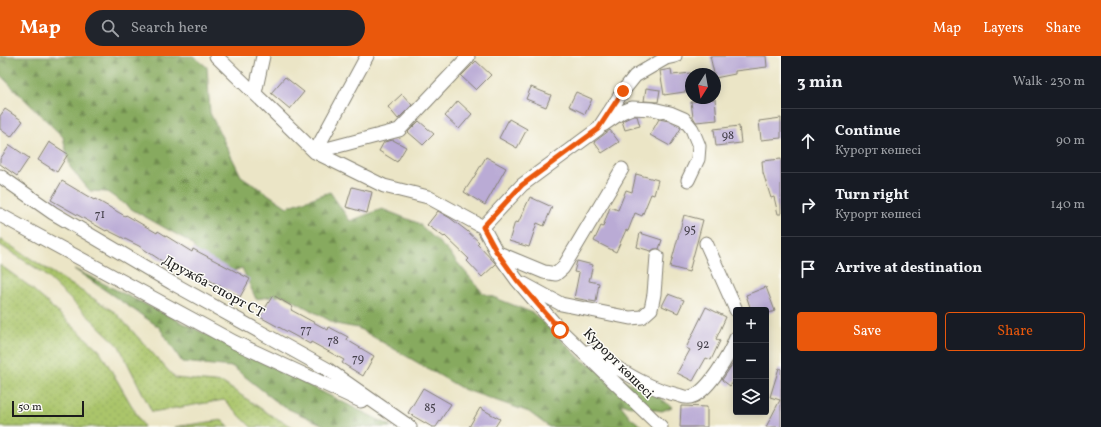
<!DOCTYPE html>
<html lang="en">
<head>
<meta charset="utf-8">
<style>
	:root { --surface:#171b24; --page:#20242c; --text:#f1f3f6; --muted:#9ea1a6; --line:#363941; --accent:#ea580c }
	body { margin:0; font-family:Vollkorn,serif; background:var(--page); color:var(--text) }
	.controls { position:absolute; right:12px; bottom:12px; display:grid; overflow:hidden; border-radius:4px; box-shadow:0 2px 10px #0003 }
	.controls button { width:36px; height:36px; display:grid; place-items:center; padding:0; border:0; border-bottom:1px solid var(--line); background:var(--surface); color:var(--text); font:20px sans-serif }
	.compass { position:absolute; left:685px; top:12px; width:36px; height:36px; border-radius:50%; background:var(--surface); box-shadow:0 2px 10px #0003; rotate:191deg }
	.scale { position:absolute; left:12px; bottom:10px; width:72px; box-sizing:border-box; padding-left:4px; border:2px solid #1c1c1c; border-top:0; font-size:11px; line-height:14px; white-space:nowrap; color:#1c1c1c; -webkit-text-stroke:3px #fdfcf7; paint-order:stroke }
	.stop { position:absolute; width:12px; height:12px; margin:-9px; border:3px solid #ea580c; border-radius:50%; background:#fff }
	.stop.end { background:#ea580c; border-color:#fff; box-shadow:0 1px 4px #0008 }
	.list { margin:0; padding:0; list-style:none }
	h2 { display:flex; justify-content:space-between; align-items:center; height:52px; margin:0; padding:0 16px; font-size:17px }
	h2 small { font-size:13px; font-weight:400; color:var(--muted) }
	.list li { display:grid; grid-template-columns:26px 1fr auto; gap:12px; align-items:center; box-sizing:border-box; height:64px; padding:0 16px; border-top:1px solid var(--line) }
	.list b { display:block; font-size:15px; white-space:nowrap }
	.list p { margin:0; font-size:13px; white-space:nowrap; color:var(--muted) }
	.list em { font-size:13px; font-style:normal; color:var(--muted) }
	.actions { display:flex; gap:8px; padding:12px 16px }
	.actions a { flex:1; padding:9px 0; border:1px solid var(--accent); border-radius:4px; text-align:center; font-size:14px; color:var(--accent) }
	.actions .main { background:var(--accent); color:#fff }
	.icon { flex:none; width:22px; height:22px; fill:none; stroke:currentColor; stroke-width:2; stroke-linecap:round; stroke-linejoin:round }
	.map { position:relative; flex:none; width:781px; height:371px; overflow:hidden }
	header { display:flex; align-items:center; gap:24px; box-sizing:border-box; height:56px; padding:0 20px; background:var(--accent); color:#fff }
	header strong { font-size:19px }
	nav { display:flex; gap:22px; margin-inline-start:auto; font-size:14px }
	.search { width:280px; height:36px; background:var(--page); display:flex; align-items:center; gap:10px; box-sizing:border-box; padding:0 14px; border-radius:22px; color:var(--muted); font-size:15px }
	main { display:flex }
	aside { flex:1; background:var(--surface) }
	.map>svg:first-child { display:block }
</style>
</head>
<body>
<header>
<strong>Map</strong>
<div class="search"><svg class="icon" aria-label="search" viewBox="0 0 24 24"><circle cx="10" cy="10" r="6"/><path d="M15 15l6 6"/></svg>Search here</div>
<nav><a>Map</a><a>Layers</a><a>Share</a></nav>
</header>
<main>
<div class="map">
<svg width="781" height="371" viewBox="0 0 781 371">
	<defs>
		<pattern id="grass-dots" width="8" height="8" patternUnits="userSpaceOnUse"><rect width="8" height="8" fill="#aac56b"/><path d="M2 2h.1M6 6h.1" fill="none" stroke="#92a95c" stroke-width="1.8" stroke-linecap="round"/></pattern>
		<pattern id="forest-firs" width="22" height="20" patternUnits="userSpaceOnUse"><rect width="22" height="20" fill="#87aa5f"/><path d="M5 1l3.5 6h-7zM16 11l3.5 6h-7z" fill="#6e8a4e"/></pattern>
	</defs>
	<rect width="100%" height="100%" fill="#fdfcf7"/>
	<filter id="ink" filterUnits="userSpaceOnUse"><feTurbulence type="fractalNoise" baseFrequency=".025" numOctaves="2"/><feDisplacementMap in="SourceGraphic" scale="8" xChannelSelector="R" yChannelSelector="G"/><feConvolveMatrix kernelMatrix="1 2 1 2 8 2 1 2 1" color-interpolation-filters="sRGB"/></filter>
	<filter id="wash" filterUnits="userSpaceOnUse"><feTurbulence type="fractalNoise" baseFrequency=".012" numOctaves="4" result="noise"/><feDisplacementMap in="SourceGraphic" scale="16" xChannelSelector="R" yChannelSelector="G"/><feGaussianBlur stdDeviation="0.9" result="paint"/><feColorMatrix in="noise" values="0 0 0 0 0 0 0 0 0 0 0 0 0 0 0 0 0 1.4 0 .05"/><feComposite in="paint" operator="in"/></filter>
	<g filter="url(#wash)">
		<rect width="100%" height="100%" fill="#ebe5c6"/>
		<path fill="url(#grass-dots)" stroke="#637044" d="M0 183 116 257 175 322 223 327 272 360 293 371H251L224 344 152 356 119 290 42 216 0 189Z
			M0 209 29 230 100 295 144 371H0Z
			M223 364 230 371H174Z"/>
		<path fill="url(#forest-firs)" stroke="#52633e" d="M0 0H193L207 11 210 57 241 120 287 151 330 136 350 165 382 153 418 167 446 193 483 237 533 257 583 305 659 341 672 351 662 355 620 348 631 362 643 371H549L529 356 463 333 358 272 336 268 283 239 256 243 242 212 215 221 190 186 133 154 107 136 90 135 70 111 63 81 0 19Z
			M74 213 393 371H328L282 350 233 311 182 306 159 271Z"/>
		<g id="blocks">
			<path fill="#baabd5" d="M710 0H766L767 11 735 15V18L715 22Z
				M476 5 491 19 476 34 461 20Z
				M671 13 672 19 691 17V35L664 39 660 15Z
				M285 21 304 36 290 53 271 37Z
				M531 31 551 39 546 51 526 43Z
				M646 32 660 34 658 46 644 45Z
				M576 36 592 43 585 58 569 50Z
				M402 38 412 49 398 63 388 51Z
				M715 43 717 64 696 66 693 61 691 46Z
				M458 45 472 58 459 73 445 60Z
				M5 53 23 65 11 81 0 73V60Z
				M633 60H637L640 70 625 74 622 65Z
				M781 62V82L761 84 759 65Z
				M509 63 527 73 517 92 499 82Z
				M659 63 669 65 681 72 670 90 650 79Z
				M419 65 434 78 423 89 408 76Z
				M739 70 741 87 716 90 714 73Z
				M610 74 619 86 602 97 594 86Z
				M393 84 406 91 397 106 379 95 384 86Z
				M49 86 68 98 57 116 38 104Z
				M10 89 29 102 17 120 0 108V103Z
				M486 101 506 112 485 149 464 136 474 121Z
				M781 103V158H778L774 141 771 142 763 117 762 105Z
				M636 118 658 124 654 139 651 138 642 160 635 157 628 175 626 174 616 196 594 185 601 170 603 171 610 151 618 154 626 134 632 136Z
				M62 125 94 144 95 143 125 160 126 159 157 177 158 175 192 196 193 193 250 223 240 241 209 224 208 227 173 208 171 211 139 190 107 174 106 175 51 144Z
				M352 131 372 136 367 157 346 151Z
				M530 141 552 151 544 170 537 167 529 191 509 185 515 166 518 167Z
				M438 155 450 162 467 175 479 186 477 188 496 208 482 221 467 205 469 203 445 180 444 181 427 169Z
				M684 159 703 164 689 216 670 211Z
				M640 177 662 184 659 193H654L651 195 637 191Z
				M577 205 593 209 589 225 599 227 596 246 574 242 579 217 574 216Z
				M766 231 775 255 766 258V254H751L746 239Z
				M668 238 684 244 678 257 662 250Z
				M273 239 293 251 291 254 328 274 329 271 348 281 347 284 374 300 363 320 342 307 344 304 311 286 310 288 260 261Z
				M706 251 726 261 716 283 720 285 711 304 706 302 693 325 677 317 690 294 686 292Z
				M736 303V323L730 330 722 324Z
				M779 312 781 313V371H766L780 344 770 341Z
				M423 332 451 348 436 371H432L408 357Z
				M681 350 707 351V371H680Z
				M480 352 500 363 495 371H469Z"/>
		</g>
	</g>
	<g filter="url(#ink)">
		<use href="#blocks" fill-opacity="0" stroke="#848071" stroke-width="1"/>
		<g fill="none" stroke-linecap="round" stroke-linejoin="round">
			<defs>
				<path id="minor" d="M216 0 315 96 384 130 428 141 483 171 496 195 517 224 560 274 661 371
					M255 37 263 0
					M603 69 622 56 632 52 653 53 670 57 684 63 692 73 699 90 698 103 688 124
					M315 96 399 74 468 1
					M315 96 367 0
					M0 120 53 157 172 227 327 313 410 371
					M0 159 234 286 361 345
					M483 171 522 129 598 73 623 35 635 20 666 2 675 0
					M706 187 736 254
					M496 196 544 216 556 218 563 212 622 113
					M524 228 561 248 630 262 642 261 651 253 654 238 657 200
					M590 295C618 312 645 332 678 339 681 340 686 342 690 341 707 338 730 298 736 282"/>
			</defs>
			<use href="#minor" stroke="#848071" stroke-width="15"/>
			<use href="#minor" stroke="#fff" stroke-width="13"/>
		</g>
	</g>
	<g fill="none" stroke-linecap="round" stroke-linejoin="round" filter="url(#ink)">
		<path stroke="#ea580c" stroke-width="5" d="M560 274 517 224 496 195 483 171 522 129 598 73 623 35"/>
	</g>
	<g text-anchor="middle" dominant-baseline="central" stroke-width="3" stroke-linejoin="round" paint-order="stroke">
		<g font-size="12" fill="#44404a">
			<text x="728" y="80">98</text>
			<text x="100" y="159">71</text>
			<text x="690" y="174">95</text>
			<text x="306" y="274">77</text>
			<text x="333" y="285">78</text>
			<text x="703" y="289">92</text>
			<text x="358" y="303">79</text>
			<text x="430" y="352">85</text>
		</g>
		<g font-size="14" fill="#1c1c1c" stroke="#fdfcf7">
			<text transform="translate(213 231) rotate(29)">Дружба-спорт СТ</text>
			<text transform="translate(618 308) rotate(45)">Курорт көшесі</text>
		</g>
	</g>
</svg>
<div class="controls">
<button>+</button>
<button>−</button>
<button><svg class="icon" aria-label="layers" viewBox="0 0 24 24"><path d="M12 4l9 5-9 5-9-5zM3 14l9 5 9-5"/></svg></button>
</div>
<svg class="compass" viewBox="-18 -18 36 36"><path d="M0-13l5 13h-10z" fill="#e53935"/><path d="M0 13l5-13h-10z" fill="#9ea1a6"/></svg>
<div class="scale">50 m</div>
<div class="stop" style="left:560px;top:274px"></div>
<div class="stop end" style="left:623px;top:35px"></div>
</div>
<aside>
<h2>3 min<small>Walk · 230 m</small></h2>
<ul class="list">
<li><svg class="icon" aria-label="ahead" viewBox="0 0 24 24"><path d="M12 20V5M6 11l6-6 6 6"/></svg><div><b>Continue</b><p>Курорт көшесі</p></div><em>90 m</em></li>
<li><svg class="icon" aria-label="right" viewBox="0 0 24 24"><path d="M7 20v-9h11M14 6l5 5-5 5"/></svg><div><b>Turn right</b><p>Курорт көшесі</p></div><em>140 m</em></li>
<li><svg class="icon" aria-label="arrive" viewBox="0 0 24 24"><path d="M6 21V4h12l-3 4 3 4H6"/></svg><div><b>Arrive at destination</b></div></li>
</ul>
<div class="actions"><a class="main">Save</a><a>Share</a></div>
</aside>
</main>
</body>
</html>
